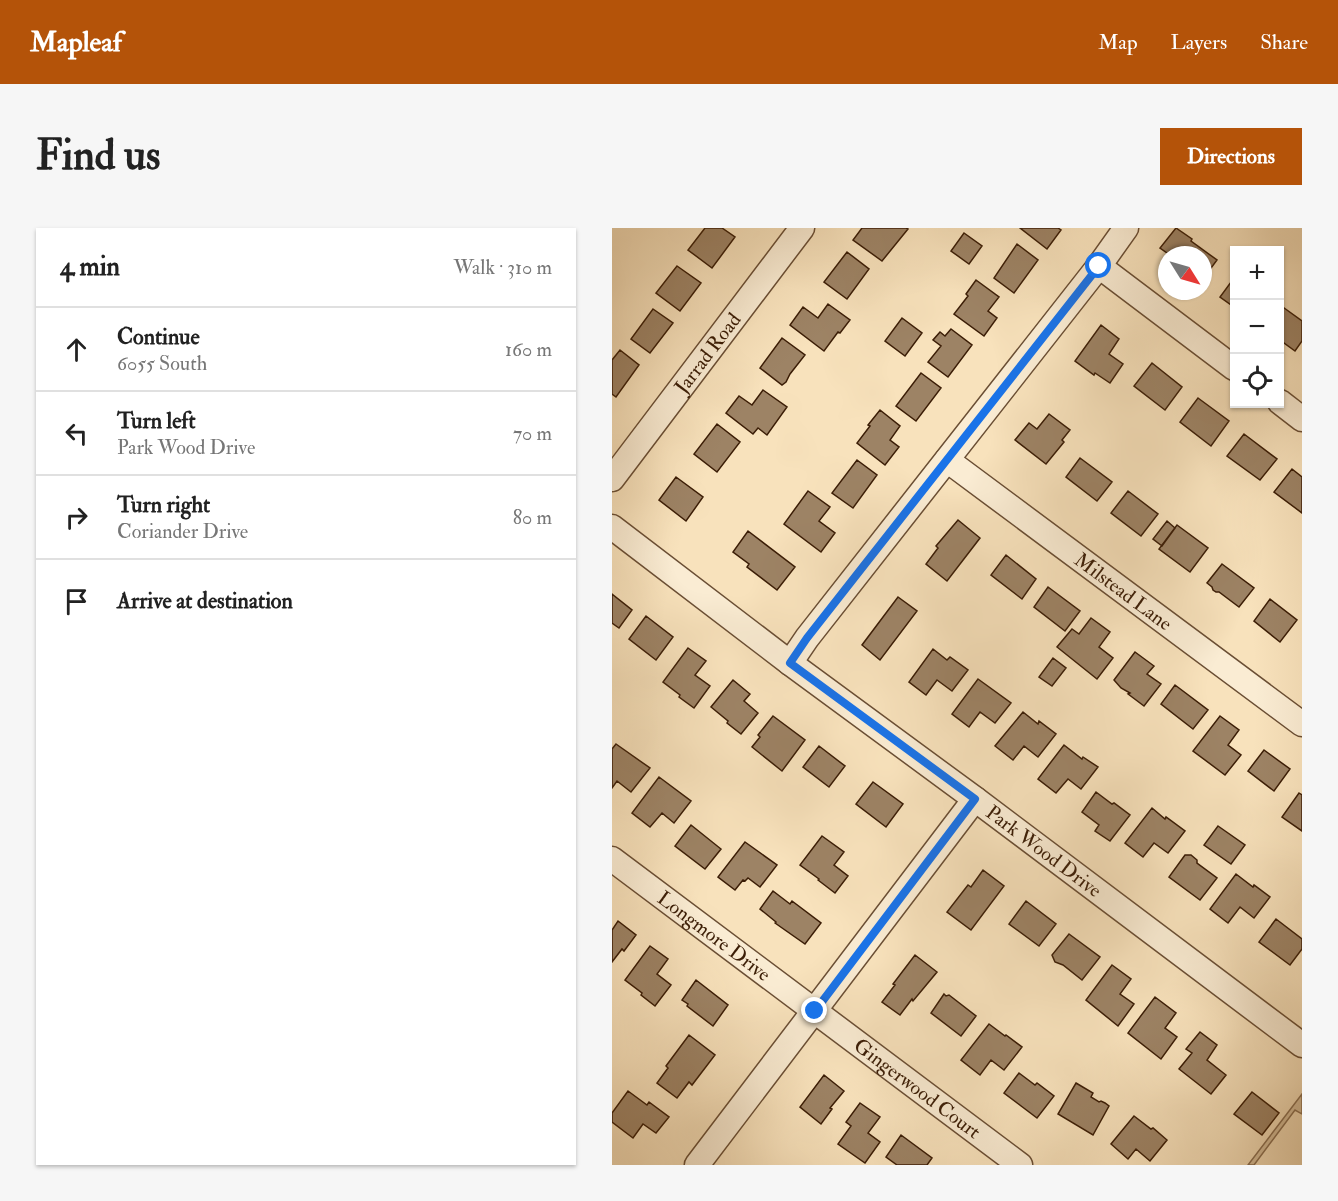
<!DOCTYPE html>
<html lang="en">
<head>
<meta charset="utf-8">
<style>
	:root { --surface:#fff; --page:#f6f6f6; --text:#222; --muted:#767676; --line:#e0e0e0; --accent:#b45309 }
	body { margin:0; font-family:"IM FELL Double Pica",serif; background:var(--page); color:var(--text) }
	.controls { position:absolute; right:18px; top:18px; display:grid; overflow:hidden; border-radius:0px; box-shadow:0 2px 4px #0004 }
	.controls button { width:54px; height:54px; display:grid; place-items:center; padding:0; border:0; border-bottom:2px solid var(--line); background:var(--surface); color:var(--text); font:30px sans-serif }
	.compass { position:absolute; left:546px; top:18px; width:54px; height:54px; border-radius:50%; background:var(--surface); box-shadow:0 2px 4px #0004; rotate:127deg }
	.stop { position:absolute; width:18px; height:18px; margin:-14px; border:4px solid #1a73e8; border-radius:50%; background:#fff }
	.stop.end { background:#1a73e8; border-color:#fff; box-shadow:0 2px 6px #0008 }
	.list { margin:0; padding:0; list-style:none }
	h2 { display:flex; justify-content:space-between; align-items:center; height:78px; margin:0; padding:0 24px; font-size:26px }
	h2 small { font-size:20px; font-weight:400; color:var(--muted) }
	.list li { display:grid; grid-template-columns:39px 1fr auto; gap:18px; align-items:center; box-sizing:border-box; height:84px; padding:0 24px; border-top:2px solid var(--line) }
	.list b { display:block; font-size:22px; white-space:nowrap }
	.list p { margin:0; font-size:20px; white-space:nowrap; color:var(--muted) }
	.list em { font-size:20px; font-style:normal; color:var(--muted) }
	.icon { flex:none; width:33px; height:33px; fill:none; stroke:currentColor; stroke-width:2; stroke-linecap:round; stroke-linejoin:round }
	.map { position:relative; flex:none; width:690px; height:937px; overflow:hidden; border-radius:0px }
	header { display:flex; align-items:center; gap:36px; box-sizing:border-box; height:84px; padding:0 30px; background:var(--accent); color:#fff }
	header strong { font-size:28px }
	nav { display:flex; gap:33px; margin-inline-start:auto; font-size:21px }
	.intro { display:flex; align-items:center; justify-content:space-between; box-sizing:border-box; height:144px; padding:0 36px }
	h1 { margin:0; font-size:42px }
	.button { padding:15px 27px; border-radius:0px; background:var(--accent); color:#fff; font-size:21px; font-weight:700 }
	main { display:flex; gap:36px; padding:0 36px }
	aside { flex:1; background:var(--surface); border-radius:0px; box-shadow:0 2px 4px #0004 }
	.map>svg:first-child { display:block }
</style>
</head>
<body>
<header>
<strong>Mapleaf</strong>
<nav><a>Map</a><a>Layers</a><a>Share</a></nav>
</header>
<div class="intro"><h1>Find us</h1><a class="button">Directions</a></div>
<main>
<aside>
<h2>4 min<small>Walk · 310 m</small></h2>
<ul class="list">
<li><svg class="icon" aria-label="ahead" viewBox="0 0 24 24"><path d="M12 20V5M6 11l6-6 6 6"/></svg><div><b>Continue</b><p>6055 South</p></div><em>160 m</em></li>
<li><svg class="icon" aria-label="left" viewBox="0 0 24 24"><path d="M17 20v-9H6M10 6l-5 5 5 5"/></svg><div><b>Turn left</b><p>Park Wood Drive</p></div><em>70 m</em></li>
<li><svg class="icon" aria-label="right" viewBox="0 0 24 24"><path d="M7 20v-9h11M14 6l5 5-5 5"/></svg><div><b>Turn right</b><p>Coriander Drive</p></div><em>80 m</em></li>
<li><svg class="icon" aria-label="arrive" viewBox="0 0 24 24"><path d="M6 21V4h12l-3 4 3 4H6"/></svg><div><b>Arrive at destination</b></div></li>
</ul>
</aside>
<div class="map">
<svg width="690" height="937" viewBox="0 0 690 937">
	<rect width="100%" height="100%" fill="#f8e2bc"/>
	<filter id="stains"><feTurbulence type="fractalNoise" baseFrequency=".00333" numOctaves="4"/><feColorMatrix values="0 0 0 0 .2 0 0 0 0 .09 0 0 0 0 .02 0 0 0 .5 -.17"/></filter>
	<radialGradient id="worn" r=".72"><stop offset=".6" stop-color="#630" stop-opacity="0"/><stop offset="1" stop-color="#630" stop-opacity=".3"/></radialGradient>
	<path fill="#d8c19d" stroke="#8a6f52" stroke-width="1.5" d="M690 866V886L683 882 642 937H636Z"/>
	<path fill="#9d8365" stroke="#3b1d06" stroke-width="1.5" d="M93 0H110L123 9 100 40 76 22Z
		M250 0H294L296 1 270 33 241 12Z
		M408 0H446L449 2 435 21Z
		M564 0 580 11 579 13 605 32 591 51V27H558L548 20Z
		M352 5 370 18 357 36 339 23Z
		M405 16 426 32 402 65 382 50Z
		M235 24 257 41 235 71 212 54Z
		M65 38 89 55 68 83 44 65Z
		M622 50V79L608 69Z
		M364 52 387 69 376 83 385 90 372 108 342 86 356 68 354 66Z
		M216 76 238 92 228 105 226 104 212 123 178 97 191 79 206 90Z
		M668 77 690 93V113L683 123 668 112Z
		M41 81 61 95 38 125 19 111Z
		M290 90 310 105 293 128 273 113Z
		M489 97 507 111 497 126 511 136 498 155 483 145 482 147 463 133Z
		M339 101 360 117 336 149 316 134 329 118 321 112 328 104 333 108Z
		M170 110 193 127 178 146 174 154 170 157 148 140Z
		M8 122 27 137 4 169 0 166V132Z
		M540 135 570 159 553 182 522 158Z
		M309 145 329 160 304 193 284 178Z
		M151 162 175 179 155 207 146 200 141 206 114 185 127 168 140 177Z
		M586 170 617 193 599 218 568 194Z
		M268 182 288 198 278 212 287 219 273 237 245 215 258 198 256 197Z
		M437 186 458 202 450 212 452 214 434 236 403 212 417 195 425 201Z
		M105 196 128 214 105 244 82 226Z
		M632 206 665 231 648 252 615 228Z
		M468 230 500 254 485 273 454 249Z
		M245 232 265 247 241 280 220 265Z
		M680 241 690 249V285L662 264Z
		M64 249 91 269 74 293 47 272Z
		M196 263 218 279 207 293 223 305 209 324 172 296Z
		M516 263 546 286 529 308 499 285Z
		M346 292 368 310 335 353 314 336 326 320 324 318Z
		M555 293 563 300 550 318 541 311Z
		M565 297 596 320 578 344 547 321Z
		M136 303 183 339 165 362 135 339 137 336 121 324Z
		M394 327 424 351 410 371 379 347Z
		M610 336 642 360 627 379 607 364H604L601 362 600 359 595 355Z
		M436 359 468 383 453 403 422 379Z
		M0 366 20 382 7 400 0 395Z
		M286 369 305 383 268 432 250 417Z
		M658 371 685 392 668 414 642 393Z
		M34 388 61 409 44 432 17 411Z
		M479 390 498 404 487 419 501 430 485 451 445 419 460 401 467 406Z
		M76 420 94 433 83 447 98 458 82 480 67 469 68 467 51 454Z
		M321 421 335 432 338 429 356 442 340 463 325 452 314 467 297 454Z
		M523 424 542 438 535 446 549 456 532 478 516 466 518 465 509 460 502 452Z
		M441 430 454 440 440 458 427 449Z
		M366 451 399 475 383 495 368 484 357 499 340 486Z
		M121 452 138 466 132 473 146 485 129 506 115 495 116 493 99 479Z
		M563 457 596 482 581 501 549 476Z
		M411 484 426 496 427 493 444 506 426 529 412 518 401 532 383 518Z
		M161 488 193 512 170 543 140 519 148 509 146 507Z
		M608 488 627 502 616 517 629 527 613 547 581 523Z
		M4 516 38 540 19 564 5 553 0 560V521Z
		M452 517 470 531 471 529 486 539 469 561 456 551 444 565 426 551Z
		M207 518 233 538 217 559 191 539Z
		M652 522 678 541 662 563 636 543Z
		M47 549 79 573 62 595 50 585 38 599 20 585Z
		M261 554 291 576 274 599 244 576Z
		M484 564 500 576 502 575 518 587 498 613 483 603 487 597 470 584Z
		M687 565 690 567V603L670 589Z
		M540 580 553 591 554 589 573 603 556 625 542 615 531 629 513 615Z
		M79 597 109 621 93 641 63 618Z
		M606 598 633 617 619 636 592 617Z
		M210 608 232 624 222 637 236 648 223 665 206 652 207 651 188 637Z
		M133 614 165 637 148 659 136 650 133 653 131 652 123 662 106 649Z
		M573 627H579L585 632V635L605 650 588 672 557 649Z
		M371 642 392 658 359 702 335 684 356 657 359 659Z
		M624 646 641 659 642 657 658 669 642 690 628 679 616 695 598 681Z
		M161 663 178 676 180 673 209 695 193 716 163 695 164 694 148 681Z
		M414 673 444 696 427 718 397 696Z
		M664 691 690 711V721L678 737 647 714Z
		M6 693 24 707 12 723 10 721 0 734V702Z
		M457 706 488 729 470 752 451 737 443 734 440 727Z
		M38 718 56 731 45 746 59 757 43 778 29 767 30 765 13 752Z
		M303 727 325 744 301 773 300 771 288 787 270 774 283 757 281 756Z
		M500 737 519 751 508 766 522 776 506 798 474 772Z
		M84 752 116 777 101 798 75 778 76 776 70 772Z
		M332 766 334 768 337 767 364 788 349 808 319 785Z
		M543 769 564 785 553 800 565 809 549 831 516 805Z
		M377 796 393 808 394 807 410 819 392 842 379 832 368 847 349 832Z
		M588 804 605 817 595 832 614 847 599 866 567 841 580 825 574 821Z
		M77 807 103 827 80 857 77 854 65 870 45 855 56 840 54 838Z
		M407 845 423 857 425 855 442 868 425 890 392 865Z
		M212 847 232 863 218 880 220 881 209 896 188 879Z
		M464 855 481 865 479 869 487 874 489 873 493 875 497 878 481 907 446 886Z
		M16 863 35 877 37 874 57 889 44 905 31 896 21 910 0 894V885Z
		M640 864 667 885 650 907 622 886Z
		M248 875 268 889 256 905 268 914 253 935 226 916 239 898 234 894Z
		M522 888 539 901 541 900 555 912 538 933 524 921 516 931 499 916Z
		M289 907 320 930 315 937H285L274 929Z"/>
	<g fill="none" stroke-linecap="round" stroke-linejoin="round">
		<defs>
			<g id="minor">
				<path d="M487 38 622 140"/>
				<path d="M668 174 690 191"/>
				<path id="s1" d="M335 232 690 496"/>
				<path id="s2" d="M0 251 190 0"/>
				<path id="s3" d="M0 299 178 435 363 571 690 817"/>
				<path d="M178 435 195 410 487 38 514 0"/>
				<path id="s4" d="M0 631 408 937"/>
				<path d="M85 937 363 571"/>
			</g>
		</defs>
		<use href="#minor" stroke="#6a4e34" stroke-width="27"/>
		<use href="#minor" stroke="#faecd3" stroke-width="24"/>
	</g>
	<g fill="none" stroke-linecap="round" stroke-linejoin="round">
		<path stroke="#1a73e8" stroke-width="8" d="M203 783 363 571 178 435 195 410 487 38"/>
	</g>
	<g text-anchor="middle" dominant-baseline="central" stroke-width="4.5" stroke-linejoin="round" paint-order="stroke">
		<g font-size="20" fill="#3b1d06" stroke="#faecd3">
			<text stroke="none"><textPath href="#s2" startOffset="158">Jarrad Road</textPath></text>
			<text stroke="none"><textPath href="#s1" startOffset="220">Milstead Lane</textPath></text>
			<text stroke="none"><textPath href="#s3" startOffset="540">Park Wood Drive</textPath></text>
			<text stroke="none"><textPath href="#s4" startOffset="128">Longmore Drive</textPath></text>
			<text stroke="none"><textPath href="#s4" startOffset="382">Gingerwood Court</textPath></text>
		</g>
	</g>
	<rect width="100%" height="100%" filter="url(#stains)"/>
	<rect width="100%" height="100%" fill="url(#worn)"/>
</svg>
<div class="controls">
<button>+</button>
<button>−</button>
<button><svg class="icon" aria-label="locate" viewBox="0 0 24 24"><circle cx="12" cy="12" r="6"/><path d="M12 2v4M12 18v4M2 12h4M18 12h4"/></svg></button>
</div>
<svg class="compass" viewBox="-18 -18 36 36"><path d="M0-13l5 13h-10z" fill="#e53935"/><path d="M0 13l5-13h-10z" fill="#767676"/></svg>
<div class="stop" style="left:487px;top:38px"></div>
<div class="stop end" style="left:203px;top:783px"></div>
</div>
</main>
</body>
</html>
